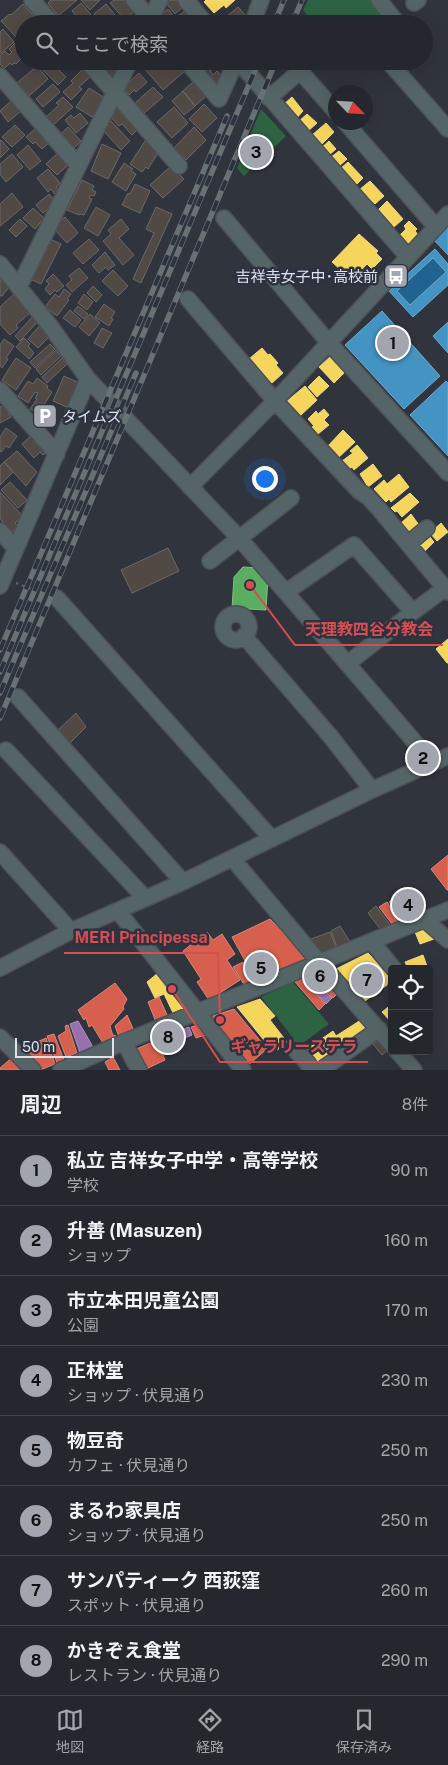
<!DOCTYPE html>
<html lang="ja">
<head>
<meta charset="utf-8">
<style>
	:root { --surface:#24272d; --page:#2c2f35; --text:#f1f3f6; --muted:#a3a5aa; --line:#414449; --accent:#a1a5ae }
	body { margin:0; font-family:"Public Sans","Noto Sans JP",sans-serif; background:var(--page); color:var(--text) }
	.controls { position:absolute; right:15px; bottom:15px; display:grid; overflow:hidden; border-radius:5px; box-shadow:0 5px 20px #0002 }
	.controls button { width:45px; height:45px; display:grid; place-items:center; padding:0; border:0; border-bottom:1px solid var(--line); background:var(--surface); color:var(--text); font:25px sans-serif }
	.compass { position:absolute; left:328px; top:85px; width:45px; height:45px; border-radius:50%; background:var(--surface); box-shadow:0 5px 20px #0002; rotate:115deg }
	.scale { position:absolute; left:15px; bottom:12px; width:99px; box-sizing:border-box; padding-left:5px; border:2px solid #dee2eb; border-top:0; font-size:14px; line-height:18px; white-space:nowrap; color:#dee2eb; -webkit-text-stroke:4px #2c3240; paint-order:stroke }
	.you { position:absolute; left:264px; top:478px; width:18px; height:18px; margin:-12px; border:4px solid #fff; border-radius:50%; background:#1a73e8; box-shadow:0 0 0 8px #1a73e833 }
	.badge { display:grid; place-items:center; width:32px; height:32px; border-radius:50%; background:var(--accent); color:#111; font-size:16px; font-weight:700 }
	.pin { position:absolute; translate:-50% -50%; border:2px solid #fff; box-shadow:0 1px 5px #0006 }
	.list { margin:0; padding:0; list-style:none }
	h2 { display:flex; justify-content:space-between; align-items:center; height:65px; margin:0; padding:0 20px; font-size:21px }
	h2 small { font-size:16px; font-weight:400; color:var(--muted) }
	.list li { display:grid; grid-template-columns:32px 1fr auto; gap:15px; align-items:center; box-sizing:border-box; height:70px; padding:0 20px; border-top:1px solid var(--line) }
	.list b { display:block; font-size:19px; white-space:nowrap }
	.list p { margin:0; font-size:16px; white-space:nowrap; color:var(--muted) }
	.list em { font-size:16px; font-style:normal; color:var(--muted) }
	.icon { flex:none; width:28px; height:28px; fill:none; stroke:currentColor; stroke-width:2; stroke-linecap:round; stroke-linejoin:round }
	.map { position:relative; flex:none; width:448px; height:1070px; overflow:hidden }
	.search { position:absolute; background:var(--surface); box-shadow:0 5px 20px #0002; left:15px; right:15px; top:15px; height:55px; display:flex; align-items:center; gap:12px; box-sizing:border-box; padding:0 18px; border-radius:28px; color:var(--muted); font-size:19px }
	.sheet { height:625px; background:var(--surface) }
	nav { display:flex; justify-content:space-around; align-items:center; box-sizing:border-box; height:70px; border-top:1px solid var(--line); background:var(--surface); font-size:14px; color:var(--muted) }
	nav a { display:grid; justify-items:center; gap:2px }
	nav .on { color:var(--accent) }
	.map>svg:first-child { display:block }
</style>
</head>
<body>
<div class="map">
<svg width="448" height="1070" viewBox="0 0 448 1070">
	<rect width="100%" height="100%" fill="#30343c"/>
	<path fill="#2d6342" d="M308 0H371L391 23 314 24 303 10Z
		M261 109 286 136 244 176 237 168Z
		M293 982 329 1024 300 1045 314 1070H301L285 1049 294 1039 261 997Z"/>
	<path fill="#206390" d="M433 258 446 272 410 305 397 291Z"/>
	<path fill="#f6d55c" stroke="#efd987" d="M206 0H235L226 8 224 5 214 13 204 2Z
		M292 97 303 111 295 120 283 105Z
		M307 114 317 123 307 132 298 122Z
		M326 123 334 132 320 146 311 136Z
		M329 141 336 149 328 156 320 149Z
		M339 151 347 159 338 167 330 158Z
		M348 162 363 178 355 186 340 169Z
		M370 181 384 196 375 204 359 190Z
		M387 201 403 219 394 227 378 210Z
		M409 221 417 229 415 231 419 236 409 247 399 236 406 229 404 226Z
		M359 234 378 251 376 253 382 259 372 269 367 264 352 280 332 262Z
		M262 348 268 355 270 354 278 363 276 365 283 373 272 383 249 359Z
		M332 355 347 370 334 383 319 367Z
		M319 376 329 386 317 397 308 387Z
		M305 386 317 400 300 416 287 401Z
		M324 409 329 415 324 420 329 425 318 434 312 427 314 426 308 419 316 411 318 414Z
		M343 430 355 442 337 459 326 448Z
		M357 445 368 458 354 470 352 467 349 469 342 461 353 453 350 451Z
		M373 464 382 476 368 487 360 474Z
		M399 474 409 487 391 502 389 499 386 502 374 489 384 480 387 484Z
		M410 493 419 502 402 517 397 511 395 512 391 508Z
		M411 514 419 525 409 534 400 524Z
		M441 523 448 532 437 541 430 533Z
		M426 532 434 542 425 551 416 541Z
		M448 639V663H447L436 649Z
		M426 928 428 933H431L434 939 420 944 415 932Z
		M368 953 388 975 387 985 365 1001 336 969Z
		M423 955 428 969H408L405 962Z
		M158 973 186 1006 184 1011 174 1015 164 994 155 998 147 982Z
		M260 999 275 1016 270 1020 287 1042 277 1050 275 1047 272 1050 237 1007Z
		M392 1004V1023L382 1012Z
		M364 1018 371 1029 342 1048 340 1046 316 1062 307 1049 333 1031 336 1036Z"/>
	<path fill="#d6604d" stroke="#d8877c" d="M448 855V890H447L431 869Z
		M405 892 419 912 411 917 397 898Z
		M394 898 408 917 402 920 389 902Z
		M387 902 399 921 392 924 379 907Z
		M270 919 309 960 256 981 232 937Z
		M207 932 213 940 222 934 235 954 227 960 240 980 209 1000 197 982 201 979 183 951Z
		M243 962 254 981 245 986 233 967Z
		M321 974 340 991 333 998 314 977Z
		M303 978 325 1004 319 1010 295 982Z
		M115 983 127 999 123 1007 124 1009 110 1026 113 1036 115 1035 116 1038 103 1043 92 1025 89 1027 86 1018 84 1020 78 1010Z
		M159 997 168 1017 156 1022 148 1002Z
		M234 1009 267 1049 247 1066 213 1023V1016Z
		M127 1015 134 1031 119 1037 115 1026Z
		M201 1024 208 1034 196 1038 191 1027Z
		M68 1025 77 1053 66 1057 58 1036 66 1031 65 1026Z
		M54 1034 64 1060 57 1063 47 1036Z
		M46 1038 55 1064 40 1070 22 1050 36 1044 37 1048 39 1047 37 1042Z
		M157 1040 165 1060 144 1070 134 1050Z
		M14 1056 26 1070H1L0 1068Z
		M113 1057 120 1070H109L105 1062Z"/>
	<path fill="#9970ab" stroke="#ae92be" d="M310 976 332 998 326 1004 305 979Z
		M78 1021 93 1047 80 1053 70 1024Z
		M189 1027 192 1035 161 1047 157 1039Z"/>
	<path fill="#4393c3" stroke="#72abcf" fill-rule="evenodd" d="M448 227V255L434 240Z
		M435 249 448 264V285L413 317 389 291ZM433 258 446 272 410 305 397 291Z
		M382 311 440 376 404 409 345 345Z
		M448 322V353L433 336Z
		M446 381 448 383V456L410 415Z"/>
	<path fill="#5aae61" stroke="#82be8a" d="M243 567 261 568 268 577 266 610 232 608 234 577Z"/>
	<path fill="#514943" stroke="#6b696b" d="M51 0H77L58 16 48 3Z
		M81 0H100L90 10Z
		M114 0H128L136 10 125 20 110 3Z
		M171 0H179L184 6 175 14 166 3Z
		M81 3 93 17 86 24H83L72 11Z
		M23 4 37 20 33 24H24V32L17 38 1 21 10 14 11 15Z
		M106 4 115 15 105 24H101L94 14Z
		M238 7 247 17 239 24H232L226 17Z
		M168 9 180 24H163L166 21 161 15Z
		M186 10 195 20 191 24H183L177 17Z
		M118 15 126 24H113L111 22Z
		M3 29 14 42 0 54V32Z
		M16 42 24 50 19 56 21 59 16 64 14 63 12 65 10 63 4 69 0 64V56L5 51 9 55 12 52 9 49Z
		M44 61 54 69 56 67 66 77 58 85 39 66Z
		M110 61 121 66 114 81 103 76Z
		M138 61H179L186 70 163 90Z
		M210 61 215 67 210 71 213 75 217 71 224 78 215 85 200 69Z
		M37 66 48 79 29 96 17 83Z
		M83 69 90 77 79 87 82 89 71 100 63 92 73 83 71 81Z
		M139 73 147 82 136 92 134 90 129 95 123 88Z
		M194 81 206 96 195 106 183 91Z
		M53 84 60 92 43 107 36 99Z
		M153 87 163 97 143 114 134 104Z
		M89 88 105 98 92 117 76 107Z
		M183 91 195 106 184 115 172 101Z
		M63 97 73 107 52 126 45 118 59 105 56 103Z
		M12 100 21 111 8 122 0 111Z
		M204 104 217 118 202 132 189 119Z
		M119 105 140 127 132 135 122 124 119 126 109 115Z
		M174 107 188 123 172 138 157 122Z
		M80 113 88 123 76 133 65 120 71 115 74 118Z
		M110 120 130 141 121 150 101 128Z
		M15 125 25 135 12 147 2 137Z
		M37 127 51 141 42 149 35 142 33 144 26 137Z
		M68 127 81 141 72 150 59 136Z
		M194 127 206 140 186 160 174 148Z
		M147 138 159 147 156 152 158 153 148 169 146 167 142 172 130 164Z
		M1 140 9 149 0 158V141Z
		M102 144 121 153 108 179 91 171Z
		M28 145 41 161 30 170 17 155Z
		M59 152 69 164 57 175 46 164Z
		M12 154 23 167 6 182 0 174V164Z
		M124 163 133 169 131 171 136 174 126 191 112 182Z
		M171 166 184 179 163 198 150 185Z
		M48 169 60 183 56 187 59 191 55 194 51 189 48 192 37 178Z
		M82 180 94 186 92 190 96 192 94 196 90 195 89 198 92 199 84 215 80 214 79 215 67 210Z
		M135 184 150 191 140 213 122 205 128 193 130 194Z
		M12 193 23 207 0 226V204Z
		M49 194 56 202 43 213 36 205Z
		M96 207 110 215 98 236 84 228Z
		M156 207 172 214 141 283 133 279 154 233 146 229Z
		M33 208 44 218 35 229 23 218Z
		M65 217 78 233 67 243 53 228Z
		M20 219 27 226 16 237 9 230Z
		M121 219 129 229 119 238 134 255 123 265 103 241 111 234 108 230Z
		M48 238 61 244 41 284 28 278Z
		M89 239 99 250 83 264 73 253Z
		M105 252 115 265 108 270 106 267 99 273 92 265Z
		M79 268 88 278 72 292 66 285 72 280 69 276Z
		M113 270 128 286 118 296 102 281Z
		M53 274 64 286 57 292 55 290 50 295 45 289 49 284 46 281Z
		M0 278 10 286 2 296H0Z
		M93 286 102 295 96 302 87 293Z
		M64 289 71 294 67 299 69 300 57 316 45 307 55 294 59 297Z
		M14 294 31 312 16 325 18 328 10 335 0 324V307Z
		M84 294 93 302 87 310 78 303Z
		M104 304 115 312 111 318 113 319 109 326 95 317Z
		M78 306 88 314 84 319 74 311Z
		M70 310 81 320 75 327 63 318Z
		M90 314 100 323 89 336 79 327Z
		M34 315 39 320 20 341 15 336Z
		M42 323 51 335 38 348 28 339Z
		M102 328 112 333 103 348 94 343Z
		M24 338 30 344 28 346 34 353 29 359 16 347Z
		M4 339 14 346 6 358 8 359 2 368 0 366V345Z
		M50 344 55 349 35 368 30 362Z
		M56 350 61 356 41 375 36 369Z
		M16 358 31 368 16 390 2 380Z
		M62 358 67 364 47 383 42 377Z
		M64 376 82 384 71 409 53 401Z
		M37 378 48 386 47 388 52 392 38 414 30 409 37 399 35 398 38 393 35 392 28 403 18 396 28 381 33 384Z
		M3 405 11 417 0 423V407Z
		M6 428 17 436 9 448 6 446 1 452 0 451V437Z
		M34 433 49 450 43 455 40 452 34 458 22 444Z
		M17 451 37 472 26 486 4 462Z
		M4 462 13 472 0 485V466Z
		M10 482 27 500 18 508 1 490Z
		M0 492 23 516 15 523 19 527 12 532 0 519Z
		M168 548 179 571 132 593 121 570Z
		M76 713 86 727 67 746 55 733Z
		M376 906 391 926 381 930 368 913Z
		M340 926 350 942 337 947 331 931Z
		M330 932 336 947 321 953 311 939Z
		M379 1039 388 1050 382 1055 373 1044Z"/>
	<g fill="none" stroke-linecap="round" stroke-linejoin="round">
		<defs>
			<path id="minor" d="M32 0 53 24
				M134 0 154 24
				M186 0 206 24
				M379 0 398 24
				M414 3 418 0
				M148 24 160 0
				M252 24 261 0
				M87 61 179 166
				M186 61 219 99 236 61
				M238 61 408 257
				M388 61 448 129
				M0 76 78 165
				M269 98 300 71 336 112
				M345 122 436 227
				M224 218 329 343 448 473
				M0 264 51 327 88 379 239 538 432 762
				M19 287 130 61
				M188 299 275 401 359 491 368 497 379 509 448 592
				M0 390 57 454
				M190 487 275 401 448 214
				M0 531 16 549
				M408 544 427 528
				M210 561 291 498
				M0 586 88 379
				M286 592 354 545 413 612 445 588
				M57 598 272 839
				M223 627a13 13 0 1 1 26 0a13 13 0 1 1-26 0Z
				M244 636 331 737 372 790
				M347 664 413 612
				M18 697 183 882
				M6 750 145 898
				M0 852 71 931
				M232 858 320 963 392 1045
				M118 911 243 1070
				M425 920 448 940
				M372 942 394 969
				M0 968 71 931 183 882 372 790 448 756
				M0 1037 33 1070
				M124 1042 139 1070
				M296 1051 308 1063 312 1070
				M397 1051 414 1070
				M61 1070 124 1042 448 910
				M321 1070 379 1029"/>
		</defs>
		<use href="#minor" stroke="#4d5157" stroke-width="18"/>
		<path stroke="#5a6567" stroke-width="2.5" stroke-dasharray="2.5 4" stroke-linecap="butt" d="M16 583 44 594
			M0 688 6 691"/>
		<use href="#minor" stroke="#556567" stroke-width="15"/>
		<defs>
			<path id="rail" d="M274 24 284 0
				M292 24 302 0
				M0 650 227 116
				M0 672 259 61
				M0 693 136 373
				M0 718 276 61"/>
		</defs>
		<use href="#rail" stroke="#687275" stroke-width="5.5"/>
		<use href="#rail" stroke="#2c3240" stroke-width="4" stroke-dasharray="11" stroke-linecap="butt"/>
	</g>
	<defs>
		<symbol id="bus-square" viewBox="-11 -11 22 22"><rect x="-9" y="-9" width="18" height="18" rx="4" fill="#a1a5ae" stroke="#2c3240"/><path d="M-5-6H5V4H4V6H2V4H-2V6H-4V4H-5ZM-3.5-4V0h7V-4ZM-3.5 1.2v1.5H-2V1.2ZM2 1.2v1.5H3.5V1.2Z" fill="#fff"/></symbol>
		<symbol id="parking-square" viewBox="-11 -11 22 22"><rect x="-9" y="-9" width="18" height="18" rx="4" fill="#a1a5ae" stroke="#2c3240"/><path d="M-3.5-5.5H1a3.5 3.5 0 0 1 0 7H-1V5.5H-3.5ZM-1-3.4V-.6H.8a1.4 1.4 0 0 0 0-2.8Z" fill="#fff"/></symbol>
	</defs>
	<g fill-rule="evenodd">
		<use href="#bus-square" x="382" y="262" width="28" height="28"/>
		<use href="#parking-square" x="31" y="402" width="28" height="28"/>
	</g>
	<g text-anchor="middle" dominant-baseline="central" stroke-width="5" stroke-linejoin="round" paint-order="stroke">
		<g font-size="15" fill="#dee2eb" stroke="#2c3240" text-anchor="end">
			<text x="378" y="276">吉祥寺女子中･高校前</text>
			<text x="62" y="416" text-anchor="start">タイムズ</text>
		</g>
	</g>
	<path fill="none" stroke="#d84d4f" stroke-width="2" d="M250 585L295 645H443M220 1020L218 953H64M172 989L220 1062H368"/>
	<g fill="#d84d4f" stroke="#2c3240" stroke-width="2">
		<circle cx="250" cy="585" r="5"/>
		<circle cx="220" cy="1020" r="5"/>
		<circle cx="172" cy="989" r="5"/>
	</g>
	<g font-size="16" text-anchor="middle" font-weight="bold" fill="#d84d4f" stroke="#2c3240" stroke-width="5" stroke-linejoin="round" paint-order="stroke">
		<text x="369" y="635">天理教四谷分教会</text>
		<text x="141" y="943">MERI Principessa</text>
		<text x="294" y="1052">ギャラリーステラ</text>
	</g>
</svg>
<div class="controls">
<button><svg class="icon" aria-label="locate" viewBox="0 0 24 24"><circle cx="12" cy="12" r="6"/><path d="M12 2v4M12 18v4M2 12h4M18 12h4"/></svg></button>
<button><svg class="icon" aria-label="layers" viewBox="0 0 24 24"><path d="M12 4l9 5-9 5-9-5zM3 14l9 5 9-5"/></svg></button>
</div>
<svg class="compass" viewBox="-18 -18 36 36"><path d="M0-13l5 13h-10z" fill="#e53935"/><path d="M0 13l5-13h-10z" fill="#a3a5aa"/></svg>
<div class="scale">50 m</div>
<div class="you"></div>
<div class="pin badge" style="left:393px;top:343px">1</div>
<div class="pin badge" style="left:423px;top:758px">2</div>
<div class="pin badge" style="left:256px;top:152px">3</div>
<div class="pin badge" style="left:408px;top:905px">4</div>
<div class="pin badge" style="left:261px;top:968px">5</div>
<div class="pin badge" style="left:320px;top:976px">6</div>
<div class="pin badge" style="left:367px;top:980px">7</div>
<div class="pin badge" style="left:168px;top:1037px">8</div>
<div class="search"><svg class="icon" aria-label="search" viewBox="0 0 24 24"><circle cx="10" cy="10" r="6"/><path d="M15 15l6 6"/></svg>ここで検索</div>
</div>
<section class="sheet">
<h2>周辺<small>8件</small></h2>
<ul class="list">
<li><span class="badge">1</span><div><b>私立 吉祥女子中学・高等学校</b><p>学校</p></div><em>90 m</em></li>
<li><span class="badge">2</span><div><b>升善 (Masuzen)</b><p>ショップ</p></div><em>160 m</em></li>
<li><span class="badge">3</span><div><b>市立本田児童公園</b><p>公園</p></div><em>170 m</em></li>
<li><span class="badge">4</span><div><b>正林堂</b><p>ショップ · 伏見通り</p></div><em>230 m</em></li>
<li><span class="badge">5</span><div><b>物豆奇</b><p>カフェ · 伏見通り</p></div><em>250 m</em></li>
<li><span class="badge">6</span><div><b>まるわ家具店</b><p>ショップ · 伏見通り</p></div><em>250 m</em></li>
<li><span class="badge">7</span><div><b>サンパティーク 西荻窪</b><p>スポット · 伏見通り</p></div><em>260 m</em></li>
<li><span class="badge">8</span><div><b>かきぞえ食堂</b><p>レストラン · 伏見通り</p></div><em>290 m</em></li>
</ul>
</section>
<nav>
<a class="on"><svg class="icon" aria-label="map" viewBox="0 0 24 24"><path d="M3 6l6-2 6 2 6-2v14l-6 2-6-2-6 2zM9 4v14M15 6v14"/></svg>地図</a>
<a><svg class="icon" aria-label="directions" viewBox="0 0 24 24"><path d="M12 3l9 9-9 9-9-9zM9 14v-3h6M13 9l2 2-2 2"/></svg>経路</a>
<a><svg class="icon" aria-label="saved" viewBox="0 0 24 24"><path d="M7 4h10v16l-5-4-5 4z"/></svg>保存済み</a>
</nav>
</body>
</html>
